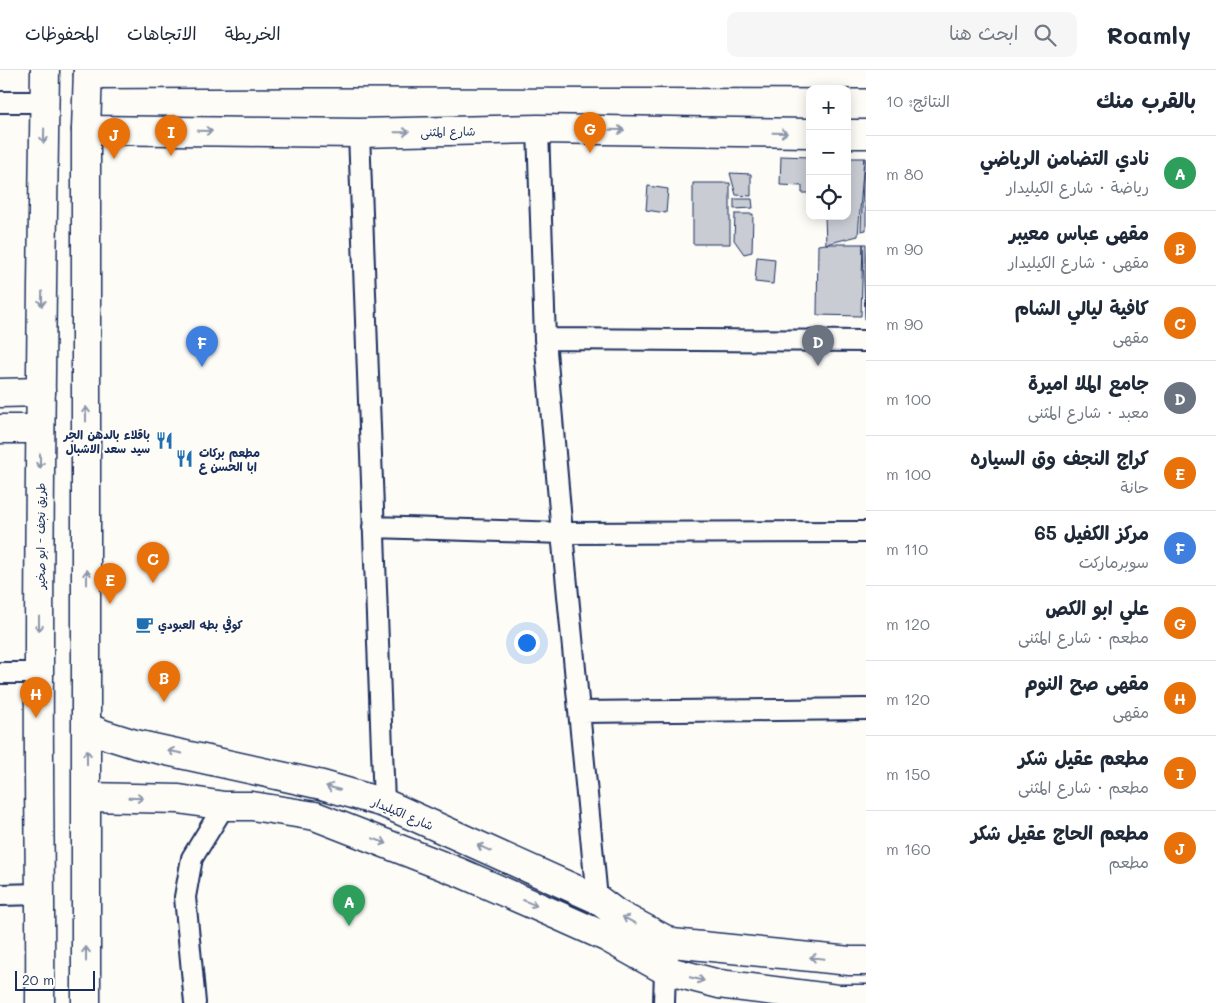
<!DOCTYPE html>
<html lang="ar">
<head>
<meta charset="utf-8">
<style>
	:root { --surface:#fff; --page:#f6f6f7; --text:#1f2937; --muted:#747a83; --line:#e0e1e3; --accent:#b45309 }
	body { margin:0; font-family:Mali,"Playpen Sans Arabic",sans-serif; background:var(--page); color:var(--text); direction:rtl }
	.controls { position:absolute; right:15px; top:15px; display:grid; overflow:hidden; border-radius:10px; box-shadow:0 2px 12px #0003 }
	.controls button { width:45px; height:45px; display:grid; place-items:center; padding:0; border:0; border-bottom:1px solid var(--line); background:var(--surface); color:var(--text); font:25px sans-serif }
	.scale { position:absolute; left:15px; bottom:12px; width:80px; box-sizing:border-box; padding-left:5px; border:2px solid #1b2f5e; border-top:0; font-size:14px; line-height:18px; white-space:nowrap; color:#1b2f5e; -webkit-text-stroke:4px #fdfcf7; paint-order:stroke }
	.you { position:absolute; left:526px; top:572px; width:18px; height:18px; margin:-12px; border:4px solid #fff; border-radius:50%; background:#1a73e8; box-shadow:0 0 0 8px #1a73e833 }
	.badge { display:grid; place-items:center; width:32px; height:32px; border-radius:50%; background:var(--accent); color:#fff; font-size:16px; font-weight:700 }
	.pin { position:absolute; translate:-50% -41px; filter:drop-shadow(0 1px 2px #0008) }
	.pin::after { content:''; position:absolute; top:26px; width:18px; height:15px; background:inherit; clip-path:polygon(0 0,100% 0,50% 100%) }
	.list { margin:0; padding:0; list-style:none }
	h2 { display:flex; justify-content:space-between; align-items:center; height:65px; margin:0; padding:0 20px; font-size:21px }
	h2 small { font-size:16px; font-weight:400; color:var(--muted) }
	.list li { display:grid; grid-template-columns:32px 1fr auto; gap:15px; align-items:center; box-sizing:border-box; height:75px; padding:0 20px; border-top:1px solid var(--line) }
	.list b { display:block; font-size:19px; white-space:nowrap }
	.list p { margin:0; font-size:16px; white-space:nowrap; color:var(--muted) }
	.list em { font-size:16px; font-style:normal; color:var(--muted) }
	.icon { flex:none; width:28px; height:28px; fill:none; stroke:currentColor; stroke-width:2; stroke-linecap:round; stroke-linejoin:round }
	.map { position:relative; flex:none; width:866px; height:933px; overflow:hidden; direction:ltr }
	header { display:flex; align-items:center; gap:30px; box-sizing:border-box; height:70px; padding:0 25px; background:var(--surface); border-bottom:1px solid var(--line) }
	header strong { font-size:24px }
	nav { display:flex; gap:28px; margin-inline-start:auto; font-size:18px }
	.search { width:350px; height:45px; background:var(--page); display:flex; align-items:center; gap:12px; box-sizing:border-box; padding:0 18px; border-radius:10px; color:var(--muted); font-size:19px }
	main { display:flex }
	aside { flex:1; background:var(--surface) }
	.map>svg:first-child { display:block }
</style>
</head>
<body>
<header>
<strong>Roamly</strong>
<div class="search"><svg class="icon" aria-label="search" viewBox="0 0 24 24"><circle cx="10" cy="10" r="6"/><path d="M15 15l6 6"/></svg>ابحث هنا</div>
<nav><a>الخريطة</a><a>الاتجاهات</a><a>المحفوظات</a></nav>
</header>
<main>
<aside>
<h2>بالقرب منك<small>النتائج: 10</small></h2>
<ul class="list">
<li><span class="badge" style="background:#2e9e5b">A</span><div><b>نادي التضامن الرياضي</b><p>رياضة · شارع الكيليدار</p></div><em>80 m</em></li>
<li><span class="badge" style="background:#e8710a">B</span><div><b>مقهى عباس معيبر</b><p>مقهى · شارع الكيليدار</p></div><em>90 m</em></li>
<li><span class="badge" style="background:#e8710a">C</span><div><b>كافية ليالي الشام</b><p>مقهى</p></div><em>90 m</em></li>
<li><span class="badge" style="background:#6b7280">D</span><div><b>جامع الملا اميرة</b><p>معبد · شارع المثنى</p></div><em>100 m</em></li>
<li><span class="badge" style="background:#e8710a">E</span><div><b>كراج النجف وق السياره</b><p>حانة</p></div><em>100 m</em></li>
<li><span class="badge" style="background:#3f7fe0">F</span><div><b>مركز الكفيل 65</b><p>سوبرماركت</p></div><em>110 m</em></li>
<li><span class="badge" style="background:#e8710a">G</span><div><b>علي ابو الكص</b><p>مطعم · شارع المثنى</p></div><em>120 m</em></li>
<li><span class="badge" style="background:#e8710a">H</span><div><b>مقهى صح النوم</b><p>مقهى</p></div><em>120 m</em></li>
<li><span class="badge" style="background:#e8710a">I</span><div><b>مطعم عقيل شكر</b><p>مطعم · شارع المثنى</p></div><em>150 m</em></li>
<li><span class="badge" style="background:#e8710a">J</span><div><b>مطعم الحاج عقيل شكر</b><p>مطعم</p></div><em>160 m</em></li>
</ul>
</aside>
<div class="map">
<svg width="866" height="933" viewBox="0 0 866 933">
	<rect width="100%" height="100%" fill="#fdfcf7"/>
	<filter id="ink" filterUnits="userSpaceOnUse"><feTurbulence type="fractalNoise" baseFrequency=".02" numOctaves="2"/><feDisplacementMap in="SourceGraphic" scale="10" xChannelSelector="R" yChannelSelector="G"/><feConvolveMatrix kernelMatrix="1 2 1 2 8 2 1 2 1" color-interpolation-filters="sRGB"/></filter>
	<g filter="url(#ink)">
		<path fill="#c9ccd3" stroke="#1b2f5e" d="M781 86 810 87V123H802V116L780 115Z
			M847 88H864L858 166 826 174 825 146H847Z
			M864 88H866V160L861 161Z
			M730 103 751 104V126L736 125Z
			M693 113H730V174H693Z
			M648 116 668 119 666 143 646 140Z
			M734 129H752L753 138 734 139Z
			M735 144H753L752 182 744 184 734 170Z
			M826 174H863L861 246 817 245 818 175Z
			M863 174H866V250H865Z
			M757 187 775 189 773 214 755 212Z"/>
		<g fill="none" stroke-linecap="round" stroke-linejoin="round">
			<defs>
				<path id="street" d="M0 32H44
					M538 59 545 269 562 463 597 829
					M359 63 384 733
					M545 269 866 271
					M373 457 562 463 866 462
					M0 603H39
					M580 642 866 639
					M0 825 40 824
					M195 933 185 827 192 788 224 736
					M664 933 665 900 668 887"/>
				<path id="secondary" d="M88 4 311 3 866 4
					M86 60 359 63 538 59 810 63
					M847 64H866
					M0 323 41 322
					M0 359H40
					M87 657 103 664 135 674 322 715 384 733 597 829 617 844 672 873 850 891H866
					M87 727 179 729 224 736H252L315 746 461 803 559 846 606 867 665 900 719 914 837 929H866"/>
				<path id="highway" d="M40 933C41 822 38 711 39 600 39 400 42 200 45 0
					M86 933V60L88 0"/>
			</defs>
			<use href="#street" stroke="#1b2f5e" stroke-width="24"/>
			<use href="#secondary" stroke="#1b2f5e" stroke-width="31"/>
			<use href="#highway" stroke="#1b2f5e" stroke-width="31"/>
			<use href="#street" stroke="#fdfcf7" stroke-width="20"/>
			<use href="#secondary" stroke="#fdfcf7" stroke-width="28"/>
			<use href="#highway" stroke="#fdfcf7" stroke-width="28"/>
		</g>
		<defs><path id="oneway-shaft" d="M-6 0H5M1.5-3L5.5 0L1.5 3" fill="none" stroke-width="1.6" stroke-linecap="round" stroke-linejoin="round" transform="scale(1.25)"/></defs>
		<g stroke="#8c96aa">
			<use href="#oneway-shaft" transform="translate(617 60) rotate(1)"/>
			<use href="#oneway-shaft" transform="translate(205 61) rotate(1)"/>
			<use href="#oneway-shaft" transform="translate(402 62) rotate(-1)"/>
			<use href="#oneway-shaft" transform="translate(780 63) rotate(1)"/>
			<use href="#oneway-shaft" transform="translate(44 66) rotate(91)"/>
			<use href="#oneway-shaft" transform="translate(42 229) rotate(91)"/>
			<use href="#oneway-shaft" transform="translate(86 344) rotate(-90)"/>
			<use href="#oneway-shaft" transform="translate(40 391) rotate(90)"/>
			<use href="#oneway-shaft" transform="translate(87 507) rotate(-90)"/>
			<use href="#oneway-shaft" transform="translate(39 554) rotate(90)"/>
			<use href="#oneway-shaft" transform="translate(175 682) rotate(-168)"/>
			<use href="#oneway-shaft" transform="translate(87 687) rotate(-90)"/>
			<use href="#oneway-shaft" transform="translate(333 718) rotate(-164)"/>
			<use href="#oneway-shaft" transform="translate(136 728) rotate(2)"/>
			<use href="#oneway-shaft" transform="translate(380 771) rotate(21)"/>
			<use href="#oneway-shaft" transform="translate(484 778) rotate(-156)"/>
			<use href="#oneway-shaft" transform="translate(530 833) rotate(23)"/>
			<use href="#oneway-shaft" transform="translate(629 850) rotate(-152)"/>
			<use href="#oneway-shaft" transform="translate(86 884) rotate(-90)"/>
			<use href="#oneway-shaft" transform="translate(817 888) rotate(-174)"/>
			<use href="#oneway-shaft" transform="translate(697 909) rotate(14)"/>
		</g>
	</g>
	<defs>
		<symbol id="restaurant-bare" viewBox="-9 -9 18 18"><path d="M-5-6h1v4h1v-4h1v4h1v-4h1v5L-1.5 .5V6h-2V.5L-5-1ZM5-6V6H3V1.5H1.5Q1.5-4 5-6Z" fill="#1f6fb2" stroke="#fdfcf7" stroke-width="2.5" paint-order="stroke"/></symbol>
		<symbol id="cafe-bare" viewBox="-9 -9 18 18"><path d="M-5.5-4.5H6V0H3Q3 3.5 0 3.5H-2.5Q-5.5 3.5-5.5 0ZM3-3.2v2h1.7v-2ZM-6 4.5H4V6H-6Z" fill="#1f6fb2" stroke="#fdfcf7" stroke-width="2.5" paint-order="stroke"/></symbol>
	</defs>
	<g fill-rule="evenodd">
		<use href="#restaurant-bare" x="152" y="358" width="25" height="25"/>
		<use href="#restaurant-bare" x="172" y="376" width="25" height="25"/>
		<use href="#cafe-bare" x="132" y="542" width="25" height="25"/>
	</g>
	<g text-anchor="middle" dominant-baseline="central" stroke-width="4" stroke-linejoin="round" paint-order="stroke">
		<g font-size="12" fill="#1b2f5e" stroke="#fdfcf7">
			<text transform="translate(448 61) rotate(-1)">شارع المثنى</text>
			<text transform="translate(40 466) rotate(-90)">طريق نجف - ابو صخير</text>
			<text transform="translate(403 743) rotate(23)">شارع الكيليدار</text>
		</g>
		<g font-size="12" font-weight="bold" fill="#1b2f5e" stroke="#fdfcf7" text-anchor="start">
			<text x="150" y="364" text-anchor="end">باقلاء بالدهن الحر<tspan x="150" dy="14">سيد سعد الاشبال</tspan></text>
			<text x="199" y="382">مطعم بركات<tspan x="199" dy="14">ابا الحسن ع</tspan></text>
			<text x="158" y="554">كوفي بطه العبودي</text>
		</g>
	</g>
</svg>
<div class="controls">
<button>+</button>
<button>−</button>
<button><svg class="icon" aria-label="locate" viewBox="0 0 24 24"><circle cx="12" cy="12" r="6"/><path d="M12 2v4M12 18v4M2 12h4M18 12h4"/></svg></button>
</div>
<div class="scale">20 m</div>
<div class="you"></div>
<div class="pin badge" style="left:349px;top:856px;background:#2e9e5b">A</div>
<div class="pin badge" style="left:164px;top:632px;background:#e8710a">B</div>
<div class="pin badge" style="left:153px;top:513px;background:#e8710a">C</div>
<div class="pin badge" style="left:818px;top:296px;background:#6b7280">D</div>
<div class="pin badge" style="left:110px;top:534px;background:#e8710a">E</div>
<div class="pin badge" style="left:202px;top:297px;background:#3f7fe0">F</div>
<div class="pin badge" style="left:590px;top:83px;background:#e8710a">G</div>
<div class="pin badge" style="left:36px;top:648px;background:#e8710a">H</div>
<div class="pin badge" style="left:171px;top:86px;background:#e8710a">I</div>
<div class="pin badge" style="left:114px;top:89px;background:#e8710a">J</div>
</div>
</main>
</body>
</html>
